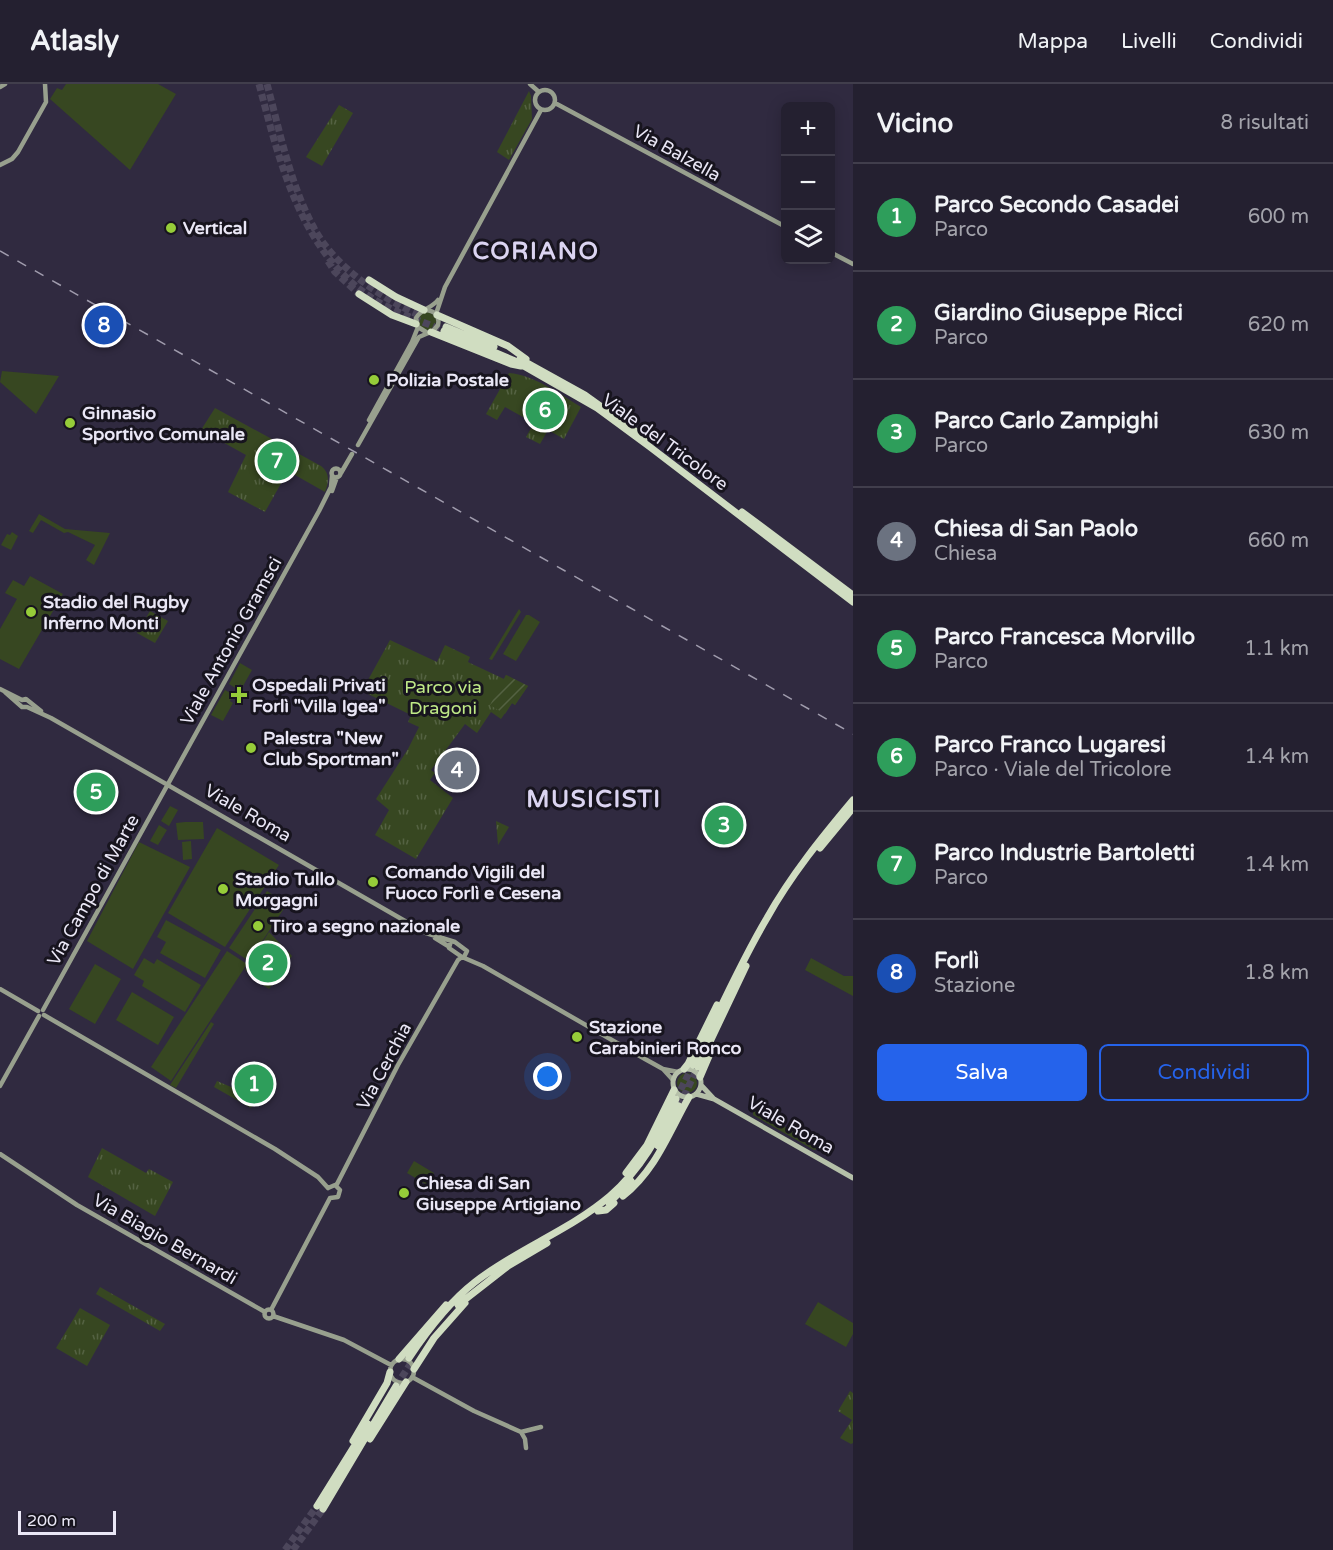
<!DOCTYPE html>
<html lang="it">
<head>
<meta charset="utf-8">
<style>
	:root { --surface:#242030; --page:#2c2838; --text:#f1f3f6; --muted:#a3a3ab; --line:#413e4c; --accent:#2563eb }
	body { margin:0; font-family:"Varela Round",sans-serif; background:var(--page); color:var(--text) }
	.controls { position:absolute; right:18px; top:18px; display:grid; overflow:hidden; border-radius:9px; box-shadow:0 3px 15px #0003 }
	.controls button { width:54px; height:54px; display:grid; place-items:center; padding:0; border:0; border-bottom:2px solid var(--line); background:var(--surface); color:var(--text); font:30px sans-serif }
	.scale { position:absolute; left:18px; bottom:15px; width:98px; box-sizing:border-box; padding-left:6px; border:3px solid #eae7f6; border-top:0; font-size:16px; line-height:21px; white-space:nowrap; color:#eae7f6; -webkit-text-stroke:4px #17141e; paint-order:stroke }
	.you { position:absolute; left:548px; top:993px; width:21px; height:21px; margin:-15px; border:4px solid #fff; border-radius:50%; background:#1a73e8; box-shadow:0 0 0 9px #1a73e833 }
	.badge { display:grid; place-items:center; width:39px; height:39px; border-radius:50%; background:var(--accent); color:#fff; font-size:20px; font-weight:700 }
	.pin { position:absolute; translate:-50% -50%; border:3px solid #fff; box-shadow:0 2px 6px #0006 }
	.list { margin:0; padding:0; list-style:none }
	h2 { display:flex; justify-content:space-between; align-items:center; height:78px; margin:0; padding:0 24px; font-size:26px }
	h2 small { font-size:20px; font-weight:400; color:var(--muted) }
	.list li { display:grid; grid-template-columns:39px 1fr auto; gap:18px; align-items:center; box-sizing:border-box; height:108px; padding:0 24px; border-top:2px solid var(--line) }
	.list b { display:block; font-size:22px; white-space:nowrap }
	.list p { margin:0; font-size:20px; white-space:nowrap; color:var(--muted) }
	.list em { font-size:20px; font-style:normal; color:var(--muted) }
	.actions { display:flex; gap:12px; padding:18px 24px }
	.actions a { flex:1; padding:14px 0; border:2px solid var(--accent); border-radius:9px; text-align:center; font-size:21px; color:var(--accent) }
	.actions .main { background:var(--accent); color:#fff }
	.icon { flex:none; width:33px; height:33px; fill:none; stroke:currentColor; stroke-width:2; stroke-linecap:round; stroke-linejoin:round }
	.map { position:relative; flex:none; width:853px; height:1466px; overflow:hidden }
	header { display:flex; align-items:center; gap:36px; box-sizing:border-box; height:84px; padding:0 30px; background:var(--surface); border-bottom:2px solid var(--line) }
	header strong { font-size:28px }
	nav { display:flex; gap:33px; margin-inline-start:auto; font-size:21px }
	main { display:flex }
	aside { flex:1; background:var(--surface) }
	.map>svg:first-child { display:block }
</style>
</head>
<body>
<header>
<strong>Atlasly</strong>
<nav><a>Mappa</a><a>Livelli</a><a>Condividi</a></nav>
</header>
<main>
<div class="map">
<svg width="853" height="1466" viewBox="0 0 853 1466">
	<defs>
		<pattern id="park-tufts" width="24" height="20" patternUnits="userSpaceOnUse" patternTransform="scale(1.5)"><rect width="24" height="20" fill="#374721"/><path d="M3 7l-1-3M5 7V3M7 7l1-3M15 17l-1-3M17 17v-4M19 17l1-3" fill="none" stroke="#546242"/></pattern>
		<pattern id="garden-furrows" width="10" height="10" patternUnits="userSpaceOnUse" patternTransform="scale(1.5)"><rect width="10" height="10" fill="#374721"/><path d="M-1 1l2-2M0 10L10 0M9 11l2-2" fill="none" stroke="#546242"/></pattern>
	</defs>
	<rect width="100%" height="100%" fill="#302a40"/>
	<path fill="#374721" d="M66 0H158L176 10 130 86 50 15 57 4 62 6Z
		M418 237a9 9 0 1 1 18 0a9 9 0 1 1-18 0Z
		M2 287 59 292 36 330 0 298Z
		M39 430 65 445 110 449 94 481 86 476 95 461 68 448 64 449 41 436 33 449 29 447Z
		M12 448 18 452 11 466 1 461 7 450 10 451Z
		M30 492 63 510 19 585 0 575V545L17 515 5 509 13 496 24 502Z
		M519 525 521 528 492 576 489 575Z
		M526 531H529L540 538 516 577 503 570Z
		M240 579 252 586 243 602 240 600 237 605 229 600Z
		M225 606 234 611 230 617 233 619 223 637 211 631Z
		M170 722 178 726 169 742 161 737Z
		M185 738H203L204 755 178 756 176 739Z
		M159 741 167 746 158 761 150 757Z
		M217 744 279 781 225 863 168 829Z
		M191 757 192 775 183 776 182 758Z
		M139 758 190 783 133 885 87 857Z
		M267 807 287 820 249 877 229 864Z
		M166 836 221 866 205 894 160 869 166 858 157 853Z
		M227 867 247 880 171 997 151 983Z
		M144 874 154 880 157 875 201 901 185 928 142 902 144 897 134 891Z
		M811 874 844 892H853V912L805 886Z
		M95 880 121 895 95 940 69 925Z
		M132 908 174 933 158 961 116 936Z
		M211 938 214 940 176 1004 170 1001Z
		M677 999a10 10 0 1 1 20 0a10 10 0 1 1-20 0Z
		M757 1027 816 1061 818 1065 814 1066 753 1031V1028Z
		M414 1077 434 1089 427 1101 407 1089Z
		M818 1218 853 1239V1250L846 1263 805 1240Z"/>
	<path fill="url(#park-tufts)" d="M529 7 531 12 532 35 509 76 497 68Z
		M339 21 353 29 322 82 306 73Z
		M509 289C534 291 560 310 581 323L564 355 548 346 540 360 526 353 534 339 505 323 497 336 486 330Z
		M215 324 321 382C330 389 329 398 325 408L288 387 265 428 228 408 246 371 201 346Z
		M150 527 168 537 155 559 137 549Z
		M390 556 437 578 445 561 470 573 468 578 470 579 504 595 506 591 528 602 515 621 512 619 501 635 491 628 477 649 465 640 431 686 435 689 430 696 453 714 416 775 375 751 389 726 376 715 408 665 419 643 408 638 411 631 362 607Z
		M92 698 107 706 100 719 84 709Z
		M714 726 726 728 744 754 722 762 706 753 715 737 709 734Z
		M496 737 509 743 498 761Z
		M269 848 292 872 269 905 254 895 255 892 245 886Z
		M255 980 272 989 251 1024 214 1003 217 997 238 1006Z
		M102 1064 146 1089 149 1085 173 1098 155 1132 88 1093Z
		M100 1203 165 1240 160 1247 96 1210Z
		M80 1224 110 1241 87 1282 56 1264Z
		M850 1307 853 1309V1359L851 1360 840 1354 852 1336 838 1327Z"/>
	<path fill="url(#garden-furrows)" d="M506 591 528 602 515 621 512 619 505 630 490 621Z"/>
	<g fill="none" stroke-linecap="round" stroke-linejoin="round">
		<path stroke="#4c465b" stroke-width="7" stroke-dasharray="7 3.5" stroke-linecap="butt" d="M259 0C279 76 300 165 369 212 392 228 420 236 444 247
			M267 0C280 48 290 100 314 144 333 181 382 215 419 231
			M328 177 335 188 359 210
			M676 1015 693 981
			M679 1022 698 983
			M396 1302 413 1276
			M285 1466 317 1422
			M293 1466 323 1425"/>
		<path stroke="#98a08e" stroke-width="4.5" d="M530 0 539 8
			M0 3 5 0
			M535 16a10 10 0 1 1 20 0a10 10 0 1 1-20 0Z
			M555 19 786 143
			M0 81 12 75 18 68 41 27 46 18 45 0
			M830 168 853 180
			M436 230 445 203 541 26
			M426 248 418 243 416 234C421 225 432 224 438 216
			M369 336 412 258 418 243
			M358 361 419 253 433 247 438 241C440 232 435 227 426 226
			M331.5 389a4.5 4.5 0 1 1 9 0a4.5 4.5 0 1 1-9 0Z
			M341 389 352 370
			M332 407 337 393
			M0 605 22 616 26 615 41 627
			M5 608 22 623H27L51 634 426 849 455 858 467 867 464 873
			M435 854 448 862
			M451 857 449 864 462 873 483 882 645 975 663 985 673 996
			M0 905 38 927
			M43 926 319 427 331 403 332 392
			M44 931 275 1065 318 1093 328 1104
			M663 985 678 988
			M0 1002 39 932
			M0 1070 77 1121 265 1228
			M336 1102 398 981 458 876 462 873
			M328 1104 335 1101 340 1106 338 1113 330 1114
			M264.5 1230a4.5 4.5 0 1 1 9 0a4.5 4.5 0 1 1-9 0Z
			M271 1226 330 1114
			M273 1232 344 1256 391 1281
			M390 1287a12 12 0 1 1 24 0a12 12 0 1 1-24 0Z
			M412 1293 474 1327 521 1348 525 1355 526 1364
			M521 1348 541 1343"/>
		<path stroke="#b5c0a9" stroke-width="5" d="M673 999a14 14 0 1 1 28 0a14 14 0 1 1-28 0Z
			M701 1001 713 1014
			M696 1010 714 1015 853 1094"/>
		<path stroke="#d0ddc1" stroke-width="7" d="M369 196 396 213 424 226
			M359 210 392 231 416 240
			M437 231 508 262 526 275
			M446 243 494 263
			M444 247 515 277 597 324 650 363 853 518
			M431 248 511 280 521 282
			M520 275 585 311 645 354
			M742 428 853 511
			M820 764 853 724
			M693 981C717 932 739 881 767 834 791 791 822 753 853 716
			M698 983 746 882
			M684 985 688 980 717 921
			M700 993 712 965
			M658 1062 679 1022
			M626 1089 647 1061 674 1006
			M623 1112C656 1086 669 1048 689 1013
			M609 1119 631 1097
			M598 1127 606 1126 614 1119
			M458 1221 508 1182 547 1159
			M409 1274C427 1247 449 1218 475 1198 517 1165 569 1147 610 1112 641 1085 659 1052 676 1015
			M399 1275 446 1221
			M414 1285 434 1254 465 1219
			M370 1355 406 1298
			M353 1357 387 1299 390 1288
			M317 1422 368 1340
			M323 1425 396 1302"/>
		<path stroke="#a09cad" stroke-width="1.5" stroke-dasharray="10 10" stroke-linecap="butt" d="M0 167 853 650"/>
	</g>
	<g fill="#96cc39" stroke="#17141e" stroke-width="2">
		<circle cx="171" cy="144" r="6"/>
		<circle cx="374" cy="296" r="6"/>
		<circle cx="70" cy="339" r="6"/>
		<circle cx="31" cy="528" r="6"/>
		<path d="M236 602h6v6h6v6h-6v6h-6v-6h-6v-6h6z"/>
		<circle cx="251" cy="664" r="6"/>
		<circle cx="373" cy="798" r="6"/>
		<circle cx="223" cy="805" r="6"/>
		<circle cx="258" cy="842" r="6"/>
		<circle cx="577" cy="953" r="6"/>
		<circle cx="404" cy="1109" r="6"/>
	</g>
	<g text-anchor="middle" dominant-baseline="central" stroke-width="6" stroke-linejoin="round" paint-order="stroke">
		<g font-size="18" fill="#eae7f6" stroke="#17141e">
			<text transform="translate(677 69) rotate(29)">Via Balzella</text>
			<text transform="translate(665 358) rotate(36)">Viale del Tricolore</text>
			<text transform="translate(231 557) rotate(-61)">Viale Antonio Gramsci</text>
			<text transform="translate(248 729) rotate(30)">Viale Roma</text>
			<text transform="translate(93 806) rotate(-61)">Via Campo di Marte</text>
			<text transform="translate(384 982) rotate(-62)">Via Cerchia</text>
			<text transform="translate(791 1041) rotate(30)">Viale Roma</text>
			<text transform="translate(165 1155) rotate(30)">Via Biagio Bernardi</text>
		</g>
		<g font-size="18" font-weight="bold" fill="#eae7f6" stroke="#17141e" text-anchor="start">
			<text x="183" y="144">Vertical</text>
			<text x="386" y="296">Polizia Postale</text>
			<text x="82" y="329">Ginnasio<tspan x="82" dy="21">Sportivo Comunale</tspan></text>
			<text x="43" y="518">Stadio del Rugby<tspan x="43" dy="21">Inferno Monti</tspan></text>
			<text x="252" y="601">Ospedali Privati<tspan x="252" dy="21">Forlì "Villa Igea"</tspan></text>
			<text x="263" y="654">Palestra "New<tspan x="263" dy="21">Club Sportman"</tspan></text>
			<text x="385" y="788">Comando Vigili del<tspan x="385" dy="21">Fuoco Forlì e Cesena</tspan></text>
			<text x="235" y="795">Stadio Tullo<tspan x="235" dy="21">Morgagni</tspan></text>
			<text x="270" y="842">Tiro a segno nazionale</text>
			<text x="589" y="943">Stazione<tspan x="589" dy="21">Carabinieri Ronco</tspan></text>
			<text x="416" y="1099">Chiesa di San<tspan x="416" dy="21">Giuseppe Artigiano</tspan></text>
		</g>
		<g font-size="18" fill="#bfe987" stroke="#17141e">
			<text x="443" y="603">Parco via<tspan x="443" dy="21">Dragoni</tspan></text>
		</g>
		<g font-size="24" font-weight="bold" letter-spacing="1.5" fill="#dbd4f1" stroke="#17141e">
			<text x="536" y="167">CORIANO</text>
			<text x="594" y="715">MUSICISTI</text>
		</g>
	</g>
</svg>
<div class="controls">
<button>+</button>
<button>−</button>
<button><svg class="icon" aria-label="layers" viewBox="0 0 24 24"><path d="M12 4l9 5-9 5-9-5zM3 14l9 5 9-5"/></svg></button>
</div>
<div class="scale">200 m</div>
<div class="you"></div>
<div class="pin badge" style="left:254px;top:1000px;background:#2e9e5b">1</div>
<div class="pin badge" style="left:268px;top:879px;background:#2e9e5b">2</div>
<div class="pin badge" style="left:724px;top:741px;background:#2e9e5b">3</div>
<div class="pin badge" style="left:457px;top:686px;background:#6b7280">4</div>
<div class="pin badge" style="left:96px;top:708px;background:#2e9e5b">5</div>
<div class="pin badge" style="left:545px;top:326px;background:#2e9e5b">6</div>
<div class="pin badge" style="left:277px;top:377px;background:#2e9e5b">7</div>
<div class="pin badge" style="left:104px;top:241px;background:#1a4fb4">8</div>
</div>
<aside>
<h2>Vicino<small>8 risultati</small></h2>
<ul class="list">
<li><span class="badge" style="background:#2e9e5b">1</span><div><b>Parco Secondo Casadei</b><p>Parco</p></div><em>600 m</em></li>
<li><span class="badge" style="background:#2e9e5b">2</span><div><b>Giardino Giuseppe Ricci</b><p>Parco</p></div><em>620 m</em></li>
<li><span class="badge" style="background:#2e9e5b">3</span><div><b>Parco Carlo Zampighi</b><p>Parco</p></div><em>630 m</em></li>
<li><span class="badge" style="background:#6b7280">4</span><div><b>Chiesa di San Paolo</b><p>Chiesa</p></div><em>660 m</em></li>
<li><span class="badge" style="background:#2e9e5b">5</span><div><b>Parco Francesca Morvillo</b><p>Parco</p></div><em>1.1 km</em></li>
<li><span class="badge" style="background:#2e9e5b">6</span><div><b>Parco Franco Lugaresi</b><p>Parco · Viale del Tricolore</p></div><em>1.4 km</em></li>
<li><span class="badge" style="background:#2e9e5b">7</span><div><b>Parco Industrie Bartoletti</b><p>Parco</p></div><em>1.4 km</em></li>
<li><span class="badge" style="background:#1a4fb4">8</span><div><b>Forlì</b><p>Stazione</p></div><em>1.8 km</em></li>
</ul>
<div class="actions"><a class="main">Salva</a><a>Condividi</a></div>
</aside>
</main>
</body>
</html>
